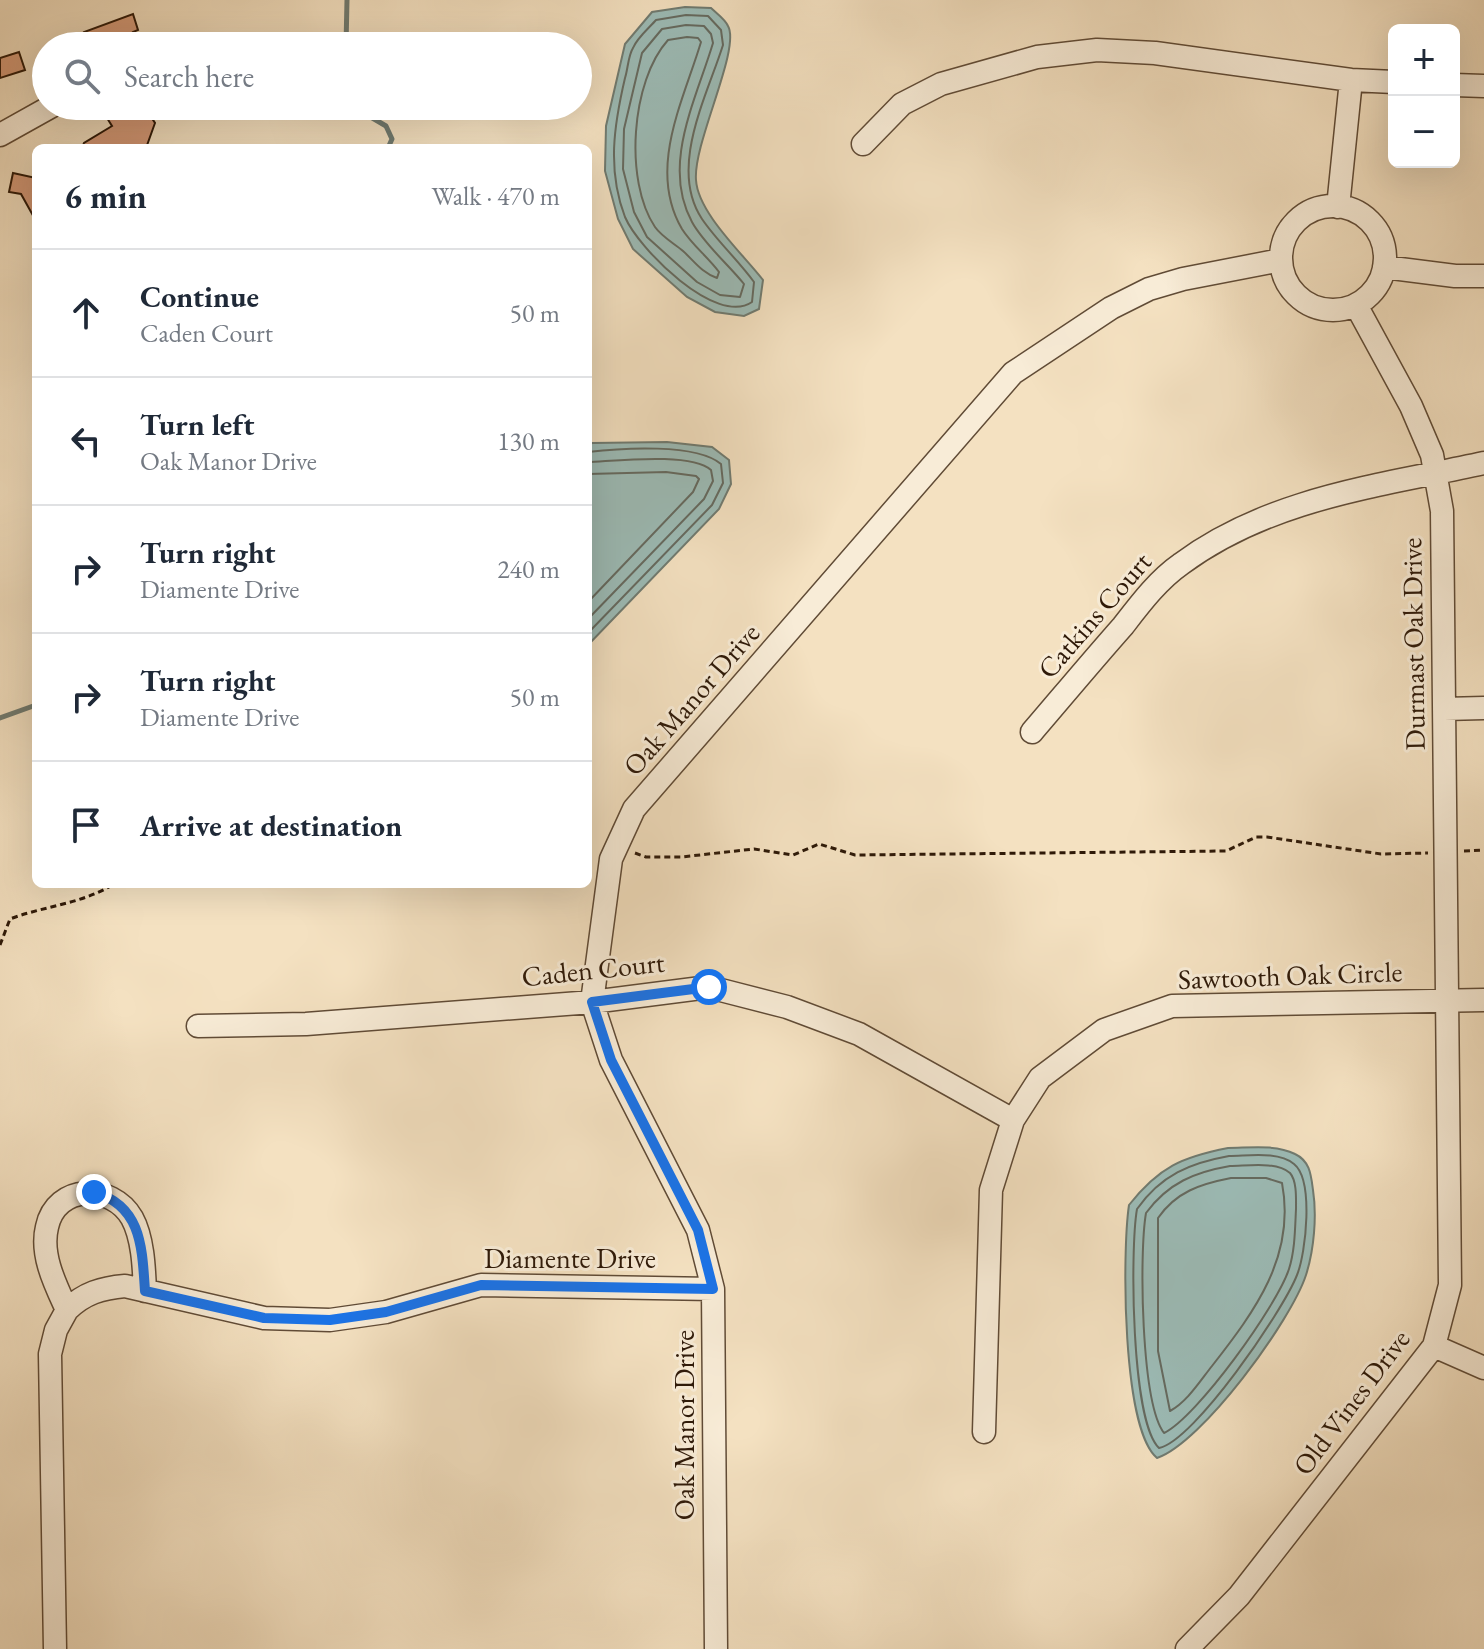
<!DOCTYPE html>
<html lang="en">
<head>
<meta charset="utf-8">
<style>
	:root { --surface:#fff; --page:#f6f6f7; --text:#1f2937; --muted:#747a83; --line:#e0e1e3 }
	body { margin:0; font-family:"EB Garamond",serif; background:var(--page); color:var(--text) }
	.controls { position:absolute; right:24px; top:24px; display:grid; overflow:hidden; border-radius:12px; box-shadow:0 8px 32px #0002 }
	.controls button { width:72px; height:72px; display:grid; place-items:center; padding:0; border:0; border-bottom:2px solid var(--line); background:var(--surface); color:var(--text); font:40px sans-serif }
	.stop { position:absolute; width:24px; height:24px; margin:-18px; border:6px solid #1a73e8; border-radius:50%; background:#fff }
	.stop.end { background:#1a73e8; border-color:#fff; box-shadow:0 2px 8px #0008 }
	.list { margin:0; padding:0; list-style:none }
	h2 { display:flex; justify-content:space-between; align-items:center; height:104px; margin:0; padding:0 32px; font-size:34px }
	h2 small { font-size:26px; font-weight:400; color:var(--muted) }
	.list li { display:grid; grid-template-columns:52px 1fr auto; gap:24px; align-items:center; box-sizing:border-box; height:128px; padding:0 32px; border-top:2px solid var(--line) }
	.list b { display:block; font-size:30px; white-space:nowrap }
	.list p { margin:0; font-size:26px; white-space:nowrap; color:var(--muted) }
	.list em { font-size:26px; font-style:normal; color:var(--muted) }
	.icon { flex:none; width:44px; height:44px; fill:none; stroke:currentColor; stroke-width:2; stroke-linecap:round; stroke-linejoin:round }
	.map { position:relative; flex:none; width:1484px; height:1649px; overflow:hidden }
	.search { position:absolute; background:var(--surface); box-shadow:0 8px 32px #0002; left:32px; top:32px; width:560px; height:88px; display:flex; align-items:center; gap:20px; box-sizing:border-box; padding:0 28px; border-radius:44px; color:var(--muted); font-size:30px }
	.panel { position:absolute; background:var(--surface); box-shadow:0 8px 32px #0002; left:32px; top:144px; width:560px; height:744px; border-radius:12px }
	.map>svg:first-child { display:block }
</style>
</head>
<body>
<div class="map">
<svg width="1484" height="1649" viewBox="0 0 1484 1649">
	<rect width="100%" height="100%" fill="#f4e1c1"/>
	<filter id="stains"><feTurbulence type="fractalNoise" baseFrequency=".0025" numOctaves="4"/><feColorMatrix values="0 0 0 0 .2 0 0 0 0 .09 0 0 0 0 .02 0 0 0 .5 -.17"/></filter>
	<radialGradient id="worn" r=".72"><stop offset=".6" stop-color="#630" stop-opacity="0"/><stop offset="1" stop-color="#630" stop-opacity=".3"/></radialGradient>
	<path fill="#9cbcb7" stroke="#707b71" stroke-width="2" d="M685 7 711 8C716 13 725 19 728 26 741 49 693 143 696 180 698 213 743 254 763 280L759 309 744 316 715 312 687 297 633 249 618 219 605 171 606 126 625 44 652 12Z
		M667 442 712 447 729 460 731 484 719 509 588 645V447L592 443Z
		M1228 1148C1249 1148 1275 1144 1295 1154 1310 1161 1311 1175 1313 1190 1317 1216 1314 1250 1306 1275 1291 1321 1202 1443 1157 1458 1122 1429 1122 1252 1129 1205 1159 1167 1182 1157 1228 1148Z"/>
	<g fill="none" stroke-linecap="round" stroke-linejoin="round">
		<path stroke="#656a60" stroke-width="2" d="M686 15 708 16 721 30 723 45C707 96 668 168 702 219 717 241 738 260 754 282L752 302C716 327 638 248 625 217 607 170 614 125 625 78 628 69 628 56 633 48 637 38 649 28 656 20Z
			M686 25 704 26 711 34 713 43C696 100 661 165 692 222 704 244 728 264 744 284L740 297 720 295 697 282 647 237 634 212 623 169 624 129 642 53 662 29Z
			M687 37 698 38 701 42C683 102 647 169 682 229 692 245 708 257 719 272L717 278C702 273 694 261 683 251 675 244 662 237 655 227 624 181 631 81 668 40Z
			M588 452C621 448 696 443 721 464L723 483 712 505 588 633
			M588 462C615 461 691 452 711 470L713 481 704 499 588 619
			M588 474 666 472 696 476 699 479 693 492 588 602
			M1229 1156C1249 1156 1278 1151 1294 1164 1314 1180 1306 1253 1297 1275 1283 1311 1194 1441 1159 1448 1131 1421 1130 1249 1137 1209 1161 1175 1190 1163 1229 1156Z
			M1230 1166C1247 1166 1276 1161 1290 1173 1297 1181 1296 1199 1296 1209 1295 1229 1295 1250 1289 1269 1277 1306 1197 1417 1164 1433 1141 1403 1139 1253 1146 1213 1168 1183 1195 1172 1230 1166Z
			M1231 1178H1266L1282 1183C1296 1256 1255 1311 1212 1366 1200 1381 1187 1402 1170 1411L1158 1351V1218C1176 1192 1200 1184 1231 1178Z"/>
		<path stroke="#707b71" stroke-width="5" d="M346 46 347 0
			M352 106 386 126 392 139 388 148
			M0 718 36 705"/>
	</g>
	<path fill="#d69b79" stroke="#2e1908" stroke-width="2" d="M133 14 138 30 133 32 138 46H89L84 32Z
		M19 52 25 70 0 78V58Z
		M112 106 146 109 155 123 146 148H82L84 143 112 126 107 118Z
		M13 173 36 178V221L21 194 9 192Z"/>
	<g fill="none" stroke-linecap="round" stroke-linejoin="round">
		<defs>
			<path id="minor" d="M1454 85 1484 86
				M0 135 52 106
				M863 144 902 104 941 84 1037 57 1097 50 1155 53 1351 80 1394 82
				M1281 258a52 52 0 1 1 104 0a52 52 0 1 1-104 0Z
				M1338 207 1351 80
				M1384 267 1455 276H1484
				M1444 709 1484 708
				M1032 732C1062 697 1092 661 1123 626 1140 604 1158 580 1181 564 1270 498 1379 486 1484 463
				M198 1026 306 1024 592 1002 709 987 787 1007 859 1034 1013 1120
				M145 1291C144 1268 143 1238 132 1218 112 1183 56 1184 47 1227 40 1255 56 1286 67 1310 84 1293 102 1288 125 1286L264 1318 330 1320 386 1312 481 1285 713 1289
				M1434 1346 1484 1368
				M984 1432 991 1190 1013 1120 1040 1078 1104 1030 1172 1006 1484 1000
				M55 1649 50 1354 56 1330 67 1310
				M716 1649 713 1289 698 1230 611 1060 592 1002 611 859 634 809 1013 373 1111 308 1149 289 1183 279 1281 260
				M1187 1649 1239 1596 1434 1346 1450 1285 1442 511 1432 455 1411 406 1356 305"/>
		</defs>
		<use href="#minor" stroke="#604b36" stroke-width="25"/>
		<path stroke="#2e1908" stroke-width="3" stroke-dasharray="6 4" stroke-linecap="butt" d="M1464 851 1484 850
			M635 853 646 857H681L754 849 793 855 819 844 855 855 1226 851 1256 837H1267L1381 854 1428 853
			M0 945 10 919C44 906 82 904 114 884"/>
		<use href="#minor" stroke="#f8ecd7" stroke-width="22"/>
	</g>
	<g fill="none" stroke-linecap="round" stroke-linejoin="round">
		<path stroke="#1a73e8" stroke-width="10" d="M94 1192C142 1206 142 1248 145 1291L264 1318 330 1320 386 1312 481 1285 713 1289 698 1230 611 1060 592 1002 709 987"/>
	</g>
	<g text-anchor="middle" dominant-baseline="central" stroke-width="6" stroke-linejoin="round" paint-order="stroke">
		<g font-size="28" fill="#2e1908" stroke="#f8ecd7">
			<text transform="translate(1094 615) rotate(-49)">Catkins Court</text>
			<text transform="translate(1413 644) rotate(-91)">Durmast Oak Drive</text>
			<text transform="translate(691 699) rotate(-49)">Oak Manor Drive</text>
			<text transform="translate(593 969) rotate(-6)">Caden Court</text>
			<text transform="translate(1290 975) rotate(-2)">Sawtooth Oak Circle</text>
			<text x="570" y="1258">Diamente Drive</text>
			<text transform="translate(1351 1402) rotate(-53)">Old Vines Drive</text>
			<text transform="translate(684 1425) rotate(-90)">Oak Manor Drive</text>
		</g>
	</g>
	<rect width="100%" height="100%" filter="url(#stains)"/>
	<rect width="100%" height="100%" fill="url(#worn)"/>
</svg>
<div class="controls">
<button>+</button>
<button>−</button>
</div>
<div class="stop" style="left:709px;top:987px"></div>
<div class="stop end" style="left:94px;top:1192px"></div>
<div class="search"><svg class="icon" aria-label="search" viewBox="0 0 24 24"><circle cx="10" cy="10" r="6"/><path d="M15 15l6 6"/></svg>Search here</div>
<section class="panel">
<h2>6 min<small>Walk · 470 m</small></h2>
<ul class="list">
<li><svg class="icon" aria-label="ahead" viewBox="0 0 24 24"><path d="M12 20V5M6 11l6-6 6 6"/></svg><div><b>Continue</b><p>Caden Court</p></div><em>50 m</em></li>
<li><svg class="icon" aria-label="left" viewBox="0 0 24 24"><path d="M17 20v-9H6M10 6l-5 5 5 5"/></svg><div><b>Turn left</b><p>Oak Manor Drive</p></div><em>130 m</em></li>
<li><svg class="icon" aria-label="right" viewBox="0 0 24 24"><path d="M7 20v-9h11M14 6l5 5-5 5"/></svg><div><b>Turn right</b><p>Diamente Drive</p></div><em>240 m</em></li>
<li><svg class="icon" aria-label="right" viewBox="0 0 24 24"><path d="M7 20v-9h11M14 6l5 5-5 5"/></svg><div><b>Turn right</b><p>Diamente Drive</p></div><em>50 m</em></li>
<li><svg class="icon" aria-label="arrive" viewBox="0 0 24 24"><path d="M6 21V4h12l-3 4 3 4H6"/></svg><div><b>Arrive at destination</b></div></li>
</ul>
</section>
</div>
</body>
</html>
